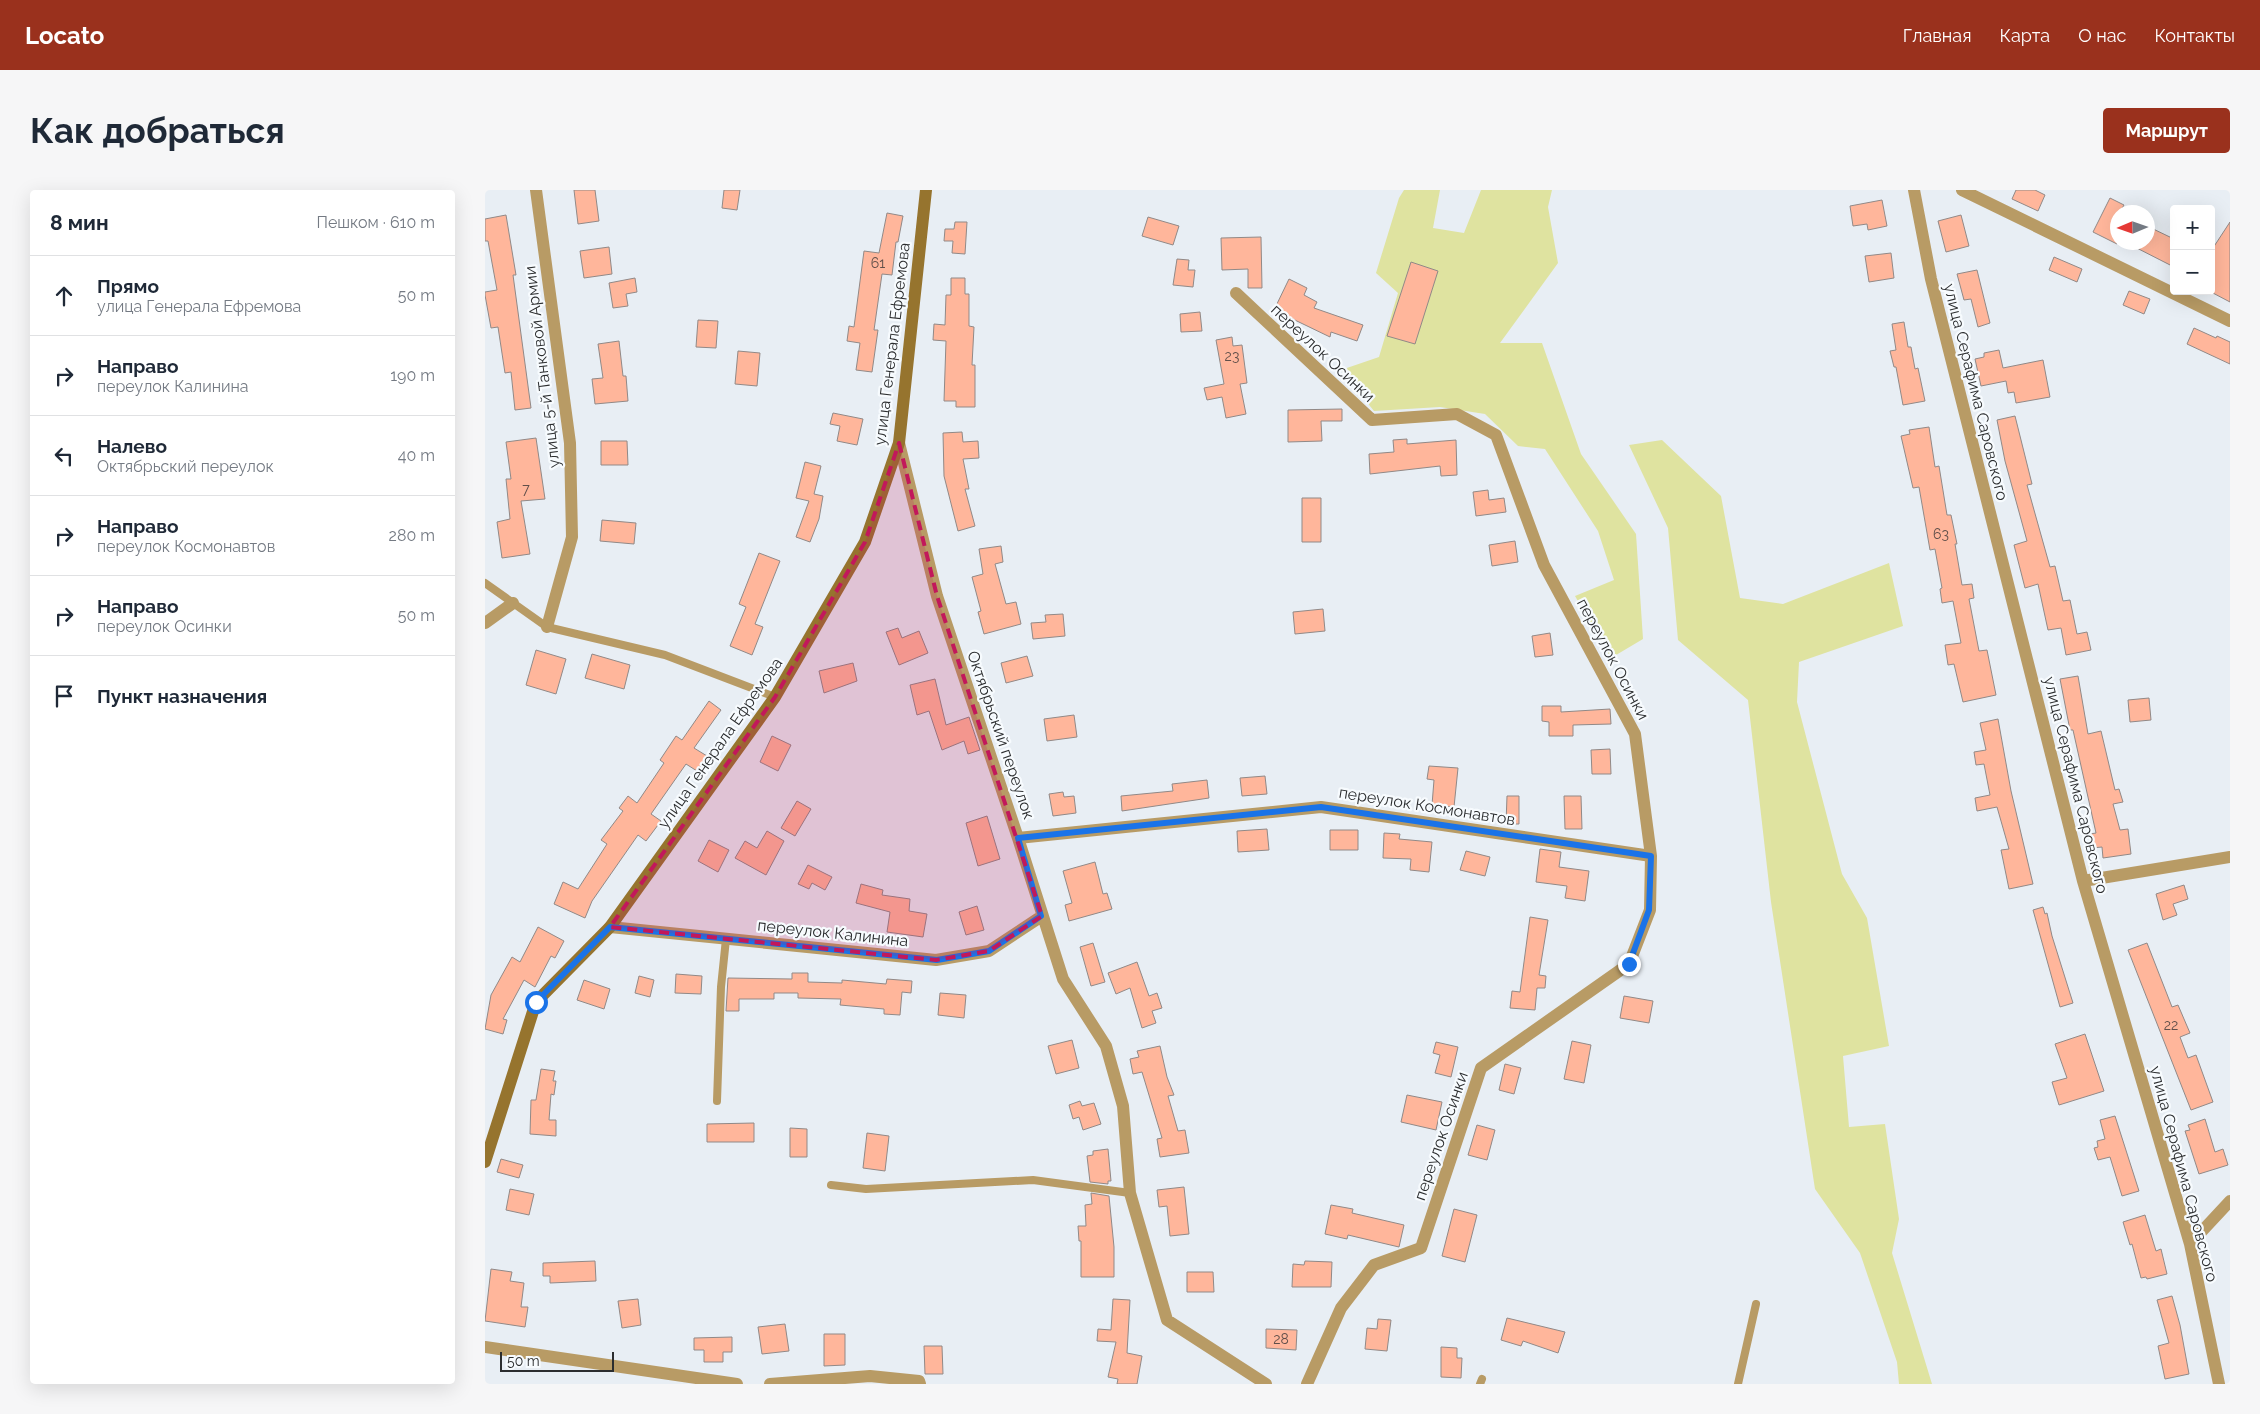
<!DOCTYPE html>
<html lang="ru">
<head>
<meta charset="utf-8">
<style>
	:root { --surface:#fff; --page:#f6f6f7; --text:#1f2937; --muted:#747a83; --line:#e0e1e3; --accent:#9a311d }
	body { margin:0; font-family:Raleway,sans-serif; background:var(--page); color:var(--text) }
	.controls { position:absolute; right:15px; top:15px; display:grid; overflow:hidden; border-radius:5px; box-shadow:0 5px 20px #0002 }
	.controls button { width:45px; height:45px; display:grid; place-items:center; padding:0; border:0; border-bottom:1px solid var(--line); background:var(--surface); color:var(--text); font:25px sans-serif }
	.compass { position:absolute; left:1625px; top:15px; width:45px; height:45px; border-radius:50%; background:var(--surface); box-shadow:0 5px 20px #0002; rotate:268deg }
	.scale { position:absolute; left:15px; bottom:12px; width:114px; box-sizing:border-box; padding-left:5px; border:2px solid #2b2d2f; border-top:0; font-size:14px; line-height:18px; white-space:nowrap; color:#2b2d2f; -webkit-text-stroke:4px #f7fbfe; paint-order:stroke }
	.stop { position:absolute; width:15px; height:15px; margin:-11px; border:4px solid #1a73e8; border-radius:50%; background:#fff }
	.stop.end { background:#1a73e8; border-color:#fff; box-shadow:0 1px 5px #0008 }
	.list { margin:0; padding:0; list-style:none }
	h2 { display:flex; justify-content:space-between; align-items:center; height:65px; margin:0; padding:0 20px; font-size:21px }
	h2 small { font-size:16px; font-weight:400; color:var(--muted) }
	.list li { display:grid; grid-template-columns:32px 1fr auto; gap:15px; align-items:center; box-sizing:border-box; height:80px; padding:0 20px; border-top:1px solid var(--line) }
	.list b { display:block; font-size:19px; white-space:nowrap }
	.list p { margin:0; font-size:16px; white-space:nowrap; color:var(--muted) }
	.list em { font-size:16px; font-style:normal; color:var(--muted) }
	.icon { flex:none; width:28px; height:28px; fill:none; stroke:currentColor; stroke-width:2; stroke-linecap:round; stroke-linejoin:round }
	.map { position:relative; flex:none; width:1745px; height:1194px; overflow:hidden; border-radius:5px }
	header { display:flex; align-items:center; gap:30px; box-sizing:border-box; height:70px; padding:0 25px; background:var(--accent); color:#fff }
	header strong { font-size:24px }
	nav { display:flex; gap:28px; margin-inline-start:auto; font-size:18px }
	.intro { display:flex; align-items:center; justify-content:space-between; box-sizing:border-box; height:120px; padding:0 30px }
	h1 { margin:0; font-size:35px }
	.button { padding:12px 22px; border-radius:5px; background:var(--accent); color:#fff; font-size:18px; font-weight:700 }
	main { display:flex; gap:30px; padding:0 30px }
	aside { flex:1; background:var(--surface); border-radius:5px; box-shadow:0 5px 20px #0002 }
	.map>svg:first-child { display:block }
</style>
</head>
<body>
<header>
<strong>Locato</strong>
<nav><a>Главная</a><a>Карта</a><a>О нас</a><a>Контакты</a></nav>
</header>
<div class="intro"><h1>Как добраться</h1><a class="button">Маршрут</a></div>
<main>
<aside>
<h2>8 мин<small>Пешком · 610 m</small></h2>
<ul class="list">
<li><svg class="icon" aria-label="ahead" viewBox="0 0 24 24"><path d="M12 20V5M6 11l6-6 6 6"/></svg><div><b>Прямо</b><p>улица Генерала Ефремова</p></div><em>50 m</em></li>
<li><svg class="icon" aria-label="right" viewBox="0 0 24 24"><path d="M7 20v-9h11M14 6l5 5-5 5"/></svg><div><b>Направо</b><p>переулок Калинина</p></div><em>190 m</em></li>
<li><svg class="icon" aria-label="left" viewBox="0 0 24 24"><path d="M17 20v-9H6M10 6l-5 5 5 5"/></svg><div><b>Налево</b><p>Октябрьский переулок</p></div><em>40 m</em></li>
<li><svg class="icon" aria-label="right" viewBox="0 0 24 24"><path d="M7 20v-9h11M14 6l5 5-5 5"/></svg><div><b>Направо</b><p>переулок Космонавтов</p></div><em>280 m</em></li>
<li><svg class="icon" aria-label="right" viewBox="0 0 24 24"><path d="M7 20v-9h11M14 6l5 5-5 5"/></svg><div><b>Направо</b><p>переулок Осинки</p></div><em>50 m</em></li>
<li><svg class="icon" aria-label="arrive" viewBox="0 0 24 24"><path d="M6 21V4h12l-3 4 3 4H6"/></svg><div><b>Пункт назначения</b></div></li>
</ul>
</aside>
<div class="map">
<svg width="1745" height="1194" viewBox="0 0 1745 1194">
	<rect width="100%" height="100%" fill="#e8eef4"/>
	<path fill="#dfe3a0" d="M919 0H955L948 38 979 43 996 0H1067L1063 17 1073 73 1015 153H1057L1096 264 1151 344 1158 449 1126 468 1090 406 1129 390 1113 341 1060 259 1033 256 1000 224 955 217 889 221 856 180 894 167 913 103 891 83 914 8Z
		M1177 250 1236 306 1255 408 1298 414 1404 373 1418 436 1314 472 1312 512 1357 684 1382 728 1404 856 1358 866 1364 937 1400 934 1414 1029 1407 1063 1447 1194H1414L1412 1172 1375 1063 1330 999 1286 712 1263 510 1193 450 1183 338 1144 255Z"/>
	<path fill="#ffb69b" stroke="#918987" d="M89 0H110L114 31 93 34Z
		M239 0H255L252 20 237 18Z
		M1531 0H1550L1560 5 1553 21 1527 9Z
		M1625 8 1639 15 1635 22H1632V54L1608 42Z
		M1397 10 1402 36 1383 40 1382 34 1368 36 1365 16Z
		M402 23 418 26 413 52H411L407 85 397 84 389 140H393L387 182 371 180 375 153 362 151 364 136 369 137 379 61 394 63Z
		M21 25 31 85H28L46 218 30 220 26 182 20 183 13 137 6 138 0 105V102L12 100 3 51H0V29Z
		M1476 25 1484 56 1461 62 1453 31Z
		M663 27 694 36 688 55 657 46Z
		M470 32H482L480 64 467 63 468 51H459L460 39H469Z
		M1745 32V112L1726 102V61Z
		M1662 36 1689 49V77L1640 52H1662Z
		M776 47 777 98H763V79L737 80 736 48Z
		M124 57 127 84 99 88 95 61Z
		M1406 63 1409 88 1384 92 1380 66Z
		M1569 67 1597 79 1592 92 1564 80Z
		M692 69 704 70 703 80H710L708 97 688 95Z
		M926 72 953 81 930 154 902 146Z
		M1492 80 1505 133 1493 137 1486 109 1479 110 1472 84Z
		M150 88 152 102 141 104 143 116 128 118 124 93Z
		M466 88H480V104H484V136L489 137 487 175H490V217H471V211H459L461 151 448 150 449 134 460 135 461 105H466Z
		M804 89 822 98 819 105 832 112 829 118 878 135 872 151 846 142 845 147 789 120Z
		M1644 101 1665 109 1659 124 1638 115Z
		M715 122 717 141 696 142 695 124Z
		M213 130 233 131 231 158 211 157Z
		M1419 132 1423 157H1426L1430 179 1433 178 1440 211 1418 215 1411 177H1409L1405 161 1411 160 1407 134Z
		M1709 138 1731 148 1732 146 1745 152V174L1702 154Z
		M747 147 748 156 757 155 762 193 755 194 761 224 741 228 737 207 722 210 719 198 739 194 731 150Z
		M134 151 138 186H141L143 211 110 214 107 189 118 188 113 154Z
		M1514 160 1518 178 1558 170 1565 207 1531 213 1529 202 1523 203 1521 191 1496 196 1490 169 1499 167V163Z
		M253 161 275 163 272 196 250 194Z
		M857 219V231H836L837 251 803 252V220Z
		M348 223 378 229 372 255 352 251 355 236 345 234Z
		M1530 226 1547 294 1542 295 1565 377 1570 376 1578 411 1585 410 1592 444 1602 442 1606 460 1581 465 1576 438 1563 440 1553 394 1540 398 1529 355 1542 351 1520 271 1512 230Z
		M1444 237 1450 277 1454 276 1462 325H1466L1472 354H1470L1477 395 1487 394 1489 408 1484 409 1494 461 1502 460 1511 505 1478 512 1469 474 1463 475 1460 455 1476 453 1468 411 1457 413 1455 399 1457 398 1450 359 1445 360 1434 297 1428 298 1416 246 1425 244 1424 240Z
		M477 242 478 252 493 251 494 268 478 269 484 299H480L490 336 473 341 459 286 458 243Z
		M51 248 60 309 36 311 45 364 17 368 12 332 25 329 21 289H26L21 252Z
		M922 249V254L971 250 972 285 956 286 955 276 885 284 884 264 909 262 908 250Z
		M116 251H142L143 275H116Z
		M320 272 336 276 329 304 338 306 334 329 325 352 311 347 324 311 311 308Z
		M1003 300 1004 310 1019 308 1021 322 991 326 988 302Z
		M817 308H836V352H817Z
		M117 330 151 333 149 354 115 351Z
		M1030 351 1033 372 1007 376 1004 355Z
		M516 356 518 372 510 374 521 414 531 412 536 434 499 444 493 422 496 421 487 387 498 384 494 359Z
		M274 363 295 371 270 434 278 437 267 465 245 456 261 417 254 414Z
		M838 419 840 441 810 444 808 422Z
		M578 424 580 446 548 449 546 433 561 432 560 425Z
		M413 438 417 448 434 441 443 463 414 475 401 442Z
		M1065 443 1068 465 1050 467 1047 446Z
		M51 460 81 469 71 504 41 495Z
		M107 464 145 475 139 499 100 488Z
		M542 466 548 486 521 493 516 473Z
		M368 473 372 491 339 503 334 481Z
		M1593 486 1603 544 1616 541 1630 600 1634 599 1638 612 1628 614 1635 640 1643 639 1646 664 1618 668 1617 657 1607 658 1605 644 1611 643 1588 540H1585L1575 489Z
		M450 489 461 535 484 527 495 560 483 564 479 551 457 560 444 521 432 525 425 495Z
		M1664 508 1666 530 1645 532 1643 510Z
		M224 511 236 520 209 558 222 566 212 581 201 574 166 624 176 631 161 651 153 645 107 711 100 728 69 714 78 692 93 699 122 654 116 650 138 621 134 618 143 606 152 613 179 573 175 570 191 546 197 550Z
		M1057 516H1076V522L1125 519 1126 534 1088 535V546H1064V532L1057 531Z
		M589 525 592 547 562 551 559 529Z
		M1513 529 1526 601 1548 694 1524 699 1516 660 1524 659 1512 617 1492 621 1490 608 1505 605 1499 574 1491 575 1489 562 1501 560 1495 533Z
		M287 546 306 555 293 581 275 572Z
		M1125 559 1126 584H1107L1106 560Z
		M944 576 973 578 969 617 947 615 949 590 942 589Z
		M780 586 782 604 757 606 755 588Z
		M722 590 724 608 637 621 636 606 688 601 687 594Z
		M578 602 579 607 589 606 591 623 568 626 564 604Z
		M1022 606H1034V634H1021Z
		M1079 606H1096L1097 639H1080Z
		M312 611 326 619 310 646 296 638Z
		M502 626 515 669 493 676 481 633Z
		M782 639 784 660 753 662 752 641Z
		M845 640H873V660H845Z
		M282 641 299 651 281 685 250 668 260 651 272 658Z
		M899 643 915 644 914 649 947 652 944 682 925 680 926 669 898 668Z
		M224 650 244 660 233 682 213 671Z
		M1055 659 1076 662 1074 677 1104 681 1100 711 1080 708 1082 696 1051 692Z
		M981 661 1005 667 1000 686 975 680Z
		M610 672 618 704 622 703 627 719 584 731 580 715 587 713 578 681Z
		M323 675 347 687 340 700 327 693 324 699 313 694Z
		M376 694 398 700 397 705 425 709 424 721 442 724 438 747 402 742 405 722 371 713Z
		M1699 695 1703 709 1688 714 1692 725 1678 730 1671 704Z
		M492 716 499 740 481 745 474 722Z
		M1558 717 1560 724 1562 723 1567 746 1588 813 1575 817 1548 720Z
		M1045 727 1063 730 1054 785 1061 786 1060 798H1052L1050 820 1025 818 1027 801 1035 802Z
		M53 737 79 751 70 768 66 766 50 797 39 790 18 829 22 830 18 844 0 839 6 805 27 767 35 772Z
		M608 753 620 792 606 796 595 757Z
		M1662 753 1687 817 1693 815 1705 843 1695 847 1703 868 1711 865 1728 912 1706 920 1643 760Z
		M652 772 664 806 672 803 677 818 667 821 671 833 657 838 645 798 631 804 623 783Z
		M307 783H323V792L357 793V790L401 794 402 789 427 791 426 803 417 802 415 825 399 824V819L355 815 356 809 313 808V803H289V809H254V821H241L243 788 307 789Z
		M191 784 217 786 216 804 190 803Z
		M154 786 169 790 165 807 150 803Z
		M99 790 125 799 119 819 92 810Z
		M455 803 481 805 479 828 453 825Z
		M1139 806 1168 811 1164 833 1135 828Z
		M1600 844 1619 901 1574 915 1567 892 1582 888 1570 854Z
		M587 850 594 878 571 884 563 856Z
		M1087 851 1106 855 1099 893 1079 889Z
		M951 852 973 857 966 887 950 883 955 865 948 863Z
		M675 856 682 887 689 905 683 906 693 941 700 940 704 963 675 967 672 949 677 948 657 882 648 884 645 869 654 867 652 861Z
		M1020 874 1036 878 1029 904 1014 900Z
		M56 879 70 881 68 891H71L69 905 66 904 64 930H71V946L45 944 46 910H51Z
		M922 905 957 912 951 940 916 932Z
		M595 911 597 916 609 913 616 934 598 940 594 927 588 929 584 915Z
		M1630 926 1654 1001 1637 1006 1625 967 1613 970 1609 958 1613 957 1612 951 1620 949 1615 930Z
		M1720 929 1730 962 1738 959 1743 975 1714 984 1700 941 1705 940 1703 935Z
		M269 933V952H222V934Z
		M992 935 1010 940 1002 970 983 965Z
		M305 938 322 939V967H305Z
		M382 943 404 946 400 981 378 978Z
		M623 959 626 991H623V994L605 992 602 966 608 965V961Z
		M16 969 38 975 34 988 12 982Z
		M699 997 704 1044 685 1046 682 1016 674 1017 672 1000Z
		M25 999 49 1004 44 1025 21 1020Z
		M606 1003 624 1006 629 1057V1087H596V1051H594L593 1036H601L600 1015 607 1014Z
		M846 1015 868 1019 867 1023 919 1035 914 1057 863 1045 862 1049 840 1044Z
		M969 1019 992 1025 980 1072 957 1066Z
		M1660 1025 1671 1061 1676 1059 1682 1084 1662 1089 1661 1087 1656 1088 1647 1054 1645 1055 1638 1032Z
		M110 1071 111 1091 65 1093V1086H58V1073Z
		M820 1071 847 1072 846 1097H807L808 1074 819 1075Z
		M6 1079 27 1082 25 1091 39 1093 36 1117H43L40 1137 0 1131Z
		M702 1082H728L729 1102H702Z
		M1687 1106 1695 1135 1704 1184 1680 1189 1673 1156 1684 1153 1672 1110Z
		M153 1109 156 1135 137 1138 133 1111Z
		M628 1109 645 1110 642 1163 657 1166 652 1194H632L633 1189 623 1187 631 1152 612 1151 613 1139 626 1140Z
		M1022 1128 1080 1142 1073 1163 1038 1151 1036 1156 1016 1150Z
		M893 1129 906 1130 902 1161 880 1159 882 1138 892 1139Z
		M300 1134 304 1161 277 1164 273 1137Z
		M781 1139 812 1140 811 1160 781 1158Z
		M339 1144H360V1175L339 1176Z
		M247 1147V1162H238V1172H219V1160H209V1148Z
		M439 1156H457L458 1184H440Z
		M956 1157 972 1158V1168H977L976 1188 956 1187Z"/>
	<g fill="none" stroke-linecap="round" stroke-linejoin="round">
		<path stroke="#b89b65" stroke-width="8" d="M0 393 62 437 180 465 290 507
			M232 911 236 797 241 749
			M346 995 381 999 548 990 645 1003
			M995 1194 997 1189
			M1253 1194 1271 1114"/>
		<path stroke="#b89b65" stroke-width="12" d="M51 0 85 253 87 347 62 437
			M1429 0 1446 89 1598 691 1705 1054 1734 1194
			M1477 0 1745 131
			M751 103 887 230 972 224 1011 245 1059 375 1150 544 1166 666 1165 720 1144 774 996 878 936 1058 889 1075 856 1118 822 1194
			M414 253 452 406 533 648 578 789 621 856 638 916 645 1003 682 1130 781 1194
			M0 433 28 413
			M533 648 836 617 1166 666
			M1598 691 1745 667
			M125 737 451 770 504 761 557 726
			M1705 1054 1745 1011
			M0 1157 252 1194
			M285 1194 385 1186 434 1191 435 1194"/>
		<path stroke="#96742e" stroke-width="12" d="M0 972 51 812 125 737 290 507 380 352 414 253 441 0"/>
	</g>
	<g fill="none" stroke-linecap="round" stroke-linejoin="round">
		<path stroke="#1a73e8" stroke-width="6" d="M51 812 125 737 452 770 504 761 556 726 533 648 836 617 1166 666 1164 720 1144 774"/>
	</g>
	<path fill="#c2185b" fill-opacity="0.2" stroke="#c2185b" stroke-width="4" stroke-dasharray="10 6" stroke-linejoin="round" d="M414 253 452 406 557 726 504 761 451 770 125 737 290 507 380 352Z"/>
	<g text-anchor="middle" dominant-baseline="central" stroke-width="4.5" stroke-linejoin="round" paint-order="stroke">
		<g font-size="14" fill="#604f4a">
			<text x="393" y="73">61</text>
			<text x="747" y="166">23</text>
			<text x="41" y="299">7</text>
			<text x="1456" y="344">63</text>
			<text x="1686" y="835">22</text>
			<text x="796" y="1149">28</text>
		</g>
		<g font-size="16" fill="#2b2d2f" stroke="#f7fbfe">
			<text transform="translate(407 154) rotate(-83)">улица Генерала Ефремова</text>
			<text transform="translate(838 163) rotate(43)">переулок Осинки</text>
			<text transform="translate(57 177) rotate(-97)">улица 5-й Танковой Армии</text>
			<text transform="translate(1491 202) rotate(76)">улица Серафима Саровского</text>
			<text transform="translate(1128 469) rotate(62)">переулок Осинки</text>
			<text transform="translate(516 545) rotate(71)">Октябрьский переулок</text>
			<text transform="translate(235 553) rotate(-55)">улица Генерала Ефремова</text>
			<text transform="translate(1591 595) rotate(76)">улица Серафима Саровского</text>
			<text transform="translate(942 616) rotate(9)">переулок Космонавтов</text>
			<text transform="translate(348 743) rotate(6)">переулок Калинина</text>
			<text transform="translate(956 946) rotate(-71)">переулок Осинки</text>
			<text transform="translate(1699 984) rotate(75)">улица Серафима Саровского</text>
		</g>
	</g>
</svg>
<div class="controls">
<button>+</button>
<button>−</button>
</div>
<svg class="compass" viewBox="-18 -18 36 36"><path d="M0-13l5 13h-10z" fill="#e53935"/><path d="M0 13l5-13h-10z" fill="#747a83"/></svg>
<div class="scale">50 m</div>
<div class="stop" style="left:51px;top:812px"></div>
<div class="stop end" style="left:1144px;top:774px"></div>
</div>
</main>
</body>
</html>
